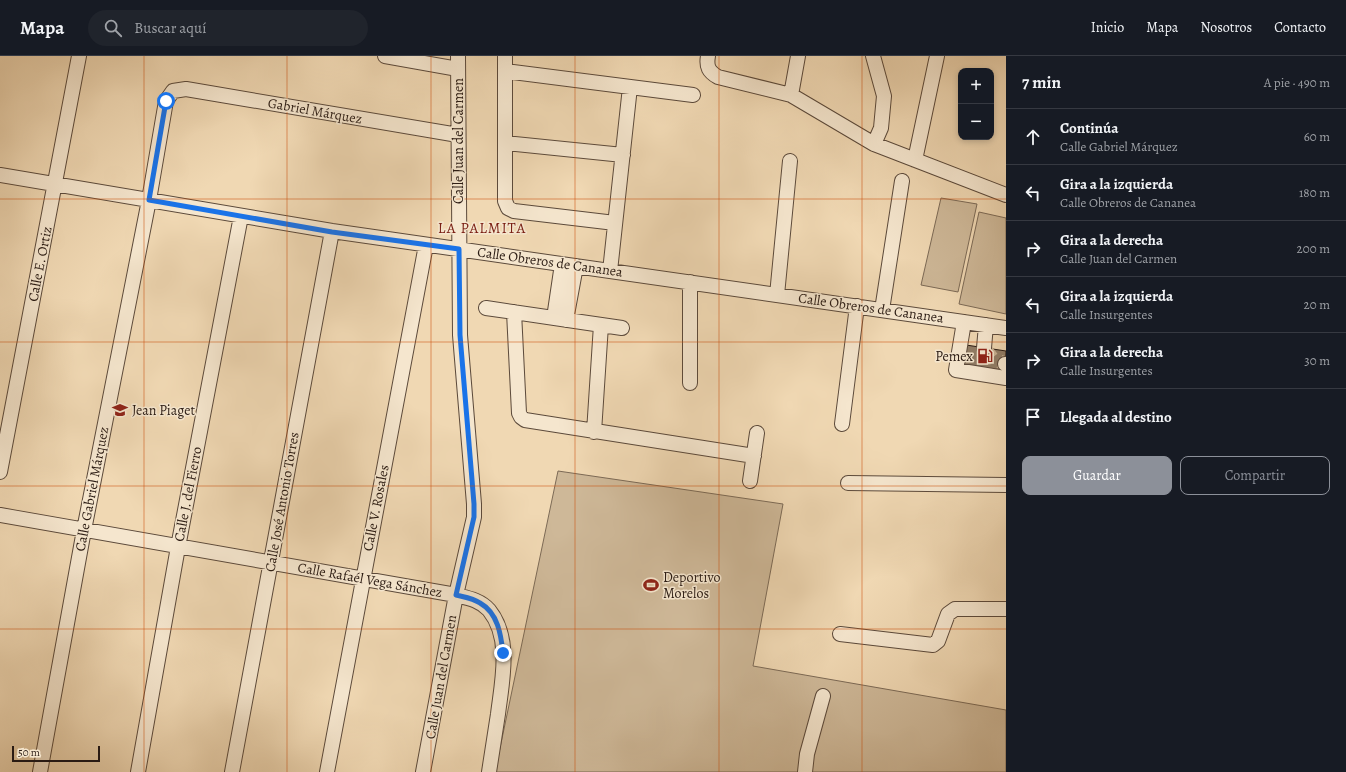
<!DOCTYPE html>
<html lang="es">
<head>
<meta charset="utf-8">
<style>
	:root { --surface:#171b24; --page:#20242c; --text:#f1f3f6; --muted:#9ea1a6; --line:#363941; --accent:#8c9099 }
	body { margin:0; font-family:Alegreya,serif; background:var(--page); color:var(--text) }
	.controls { position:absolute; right:12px; top:12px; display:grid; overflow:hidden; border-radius:8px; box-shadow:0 2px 6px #0003 }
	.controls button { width:36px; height:36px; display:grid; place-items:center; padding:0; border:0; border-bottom:1px solid var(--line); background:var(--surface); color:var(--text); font:20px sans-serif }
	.scale { position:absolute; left:12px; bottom:10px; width:88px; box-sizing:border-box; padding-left:4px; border:2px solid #2a1b13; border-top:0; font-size:11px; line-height:14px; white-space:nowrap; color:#2a1b13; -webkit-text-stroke:3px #f5e6ce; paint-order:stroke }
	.stop { position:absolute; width:12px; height:12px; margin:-9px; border:3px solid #1a73e8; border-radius:50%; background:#fff }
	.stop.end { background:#1a73e8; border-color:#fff; box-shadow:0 1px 4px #0008 }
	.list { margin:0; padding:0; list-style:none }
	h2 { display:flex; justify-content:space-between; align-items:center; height:52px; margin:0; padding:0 16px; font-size:17px }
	h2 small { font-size:13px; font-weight:400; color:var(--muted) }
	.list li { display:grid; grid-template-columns:26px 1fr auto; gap:12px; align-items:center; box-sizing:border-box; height:56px; padding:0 16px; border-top:1px solid var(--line) }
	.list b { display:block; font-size:15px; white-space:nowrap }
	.list p { margin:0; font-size:13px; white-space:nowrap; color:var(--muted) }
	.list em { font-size:13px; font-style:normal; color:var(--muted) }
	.actions { display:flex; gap:8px; padding:12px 16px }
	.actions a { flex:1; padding:9px 0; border:1px solid var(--accent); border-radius:8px; text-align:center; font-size:14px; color:var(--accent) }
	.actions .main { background:var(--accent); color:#fff }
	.icon { flex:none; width:22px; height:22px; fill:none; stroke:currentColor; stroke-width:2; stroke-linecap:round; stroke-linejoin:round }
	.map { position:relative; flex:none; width:1006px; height:716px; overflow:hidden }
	header { display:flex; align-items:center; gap:24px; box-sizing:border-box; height:56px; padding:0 20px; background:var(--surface); border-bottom:1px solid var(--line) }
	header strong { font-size:19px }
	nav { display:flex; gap:22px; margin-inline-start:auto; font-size:14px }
	.search { width:280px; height:36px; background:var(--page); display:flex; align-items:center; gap:10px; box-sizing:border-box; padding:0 14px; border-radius:22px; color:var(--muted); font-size:15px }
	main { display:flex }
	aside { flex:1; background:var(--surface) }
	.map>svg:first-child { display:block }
</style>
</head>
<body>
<header>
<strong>Mapa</strong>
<div class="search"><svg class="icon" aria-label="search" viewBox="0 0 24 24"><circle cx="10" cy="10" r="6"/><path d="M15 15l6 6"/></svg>Buscar aquí</div>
<nav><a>Inicio</a><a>Mapa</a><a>Nosotros</a><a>Contacto</a></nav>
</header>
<main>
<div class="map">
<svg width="1006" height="716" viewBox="0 0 1006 716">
	<rect width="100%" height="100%" fill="#f0d8b3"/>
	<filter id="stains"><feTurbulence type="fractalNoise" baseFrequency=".005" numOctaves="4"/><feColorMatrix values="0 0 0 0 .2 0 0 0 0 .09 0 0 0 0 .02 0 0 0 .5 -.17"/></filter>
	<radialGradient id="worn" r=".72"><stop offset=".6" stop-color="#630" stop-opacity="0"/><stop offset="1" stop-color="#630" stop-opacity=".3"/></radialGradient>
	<path fill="#ceb898" stroke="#7c6a56" d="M941 142 977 148 958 236 921 229Z
		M979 156 1006 162V258L959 248Z
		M558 415 783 448 753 610 1006 654V716H495Z"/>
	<path fill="#917d66" stroke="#2a1b13" d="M966 289 1006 295 1005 315 963 309Z"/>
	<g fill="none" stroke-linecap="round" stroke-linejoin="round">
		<path stroke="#c8b293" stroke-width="14" stroke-dasharray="14 7" stroke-linecap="butt" d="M984 292 992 302 1005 308"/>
		<defs>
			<path id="minor" d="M385 0 458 13
				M505 0V145L508 152 514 155 615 167
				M708 0C706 11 709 16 718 21L791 39 874 88 1006 139
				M873 0 884 40 881 72 874 88
				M505 15 693 39
				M791 39 798 0
				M505 87 623 99
				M915 104 937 0
				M0 119 332 175 1006 272
				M610 215 630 31
				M777 239 790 105
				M486 252 622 272
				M882 254 902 125
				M514 256 519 357 521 361 525 364 754 400
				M554 262 562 208
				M566 264 576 210
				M964 266 956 314 1006 322
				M984 292 986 269
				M1005 308H1006
				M690 327V226
				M842 368 857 250
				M594 376 601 269
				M0 416 79 0
				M750 425 757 377
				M848 427 1006 429
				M0 459 456 539C468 542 480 544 489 554 512 582 502 625 498 658 495 677 492 697 489 716
				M840 578 933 589 938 585 948 558 955 553H1006
				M40 716 84 474 149 144 166 45 173 35 186 33 458 79
				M138 716 178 491 241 160
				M232 716 332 175
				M327 716 426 189
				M423 716 456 539 474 461V448L460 279 458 0
				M805 716 807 698 823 640"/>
		</defs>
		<use href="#minor" stroke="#5c4a3b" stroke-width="16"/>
		<use href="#minor" stroke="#f5e6ce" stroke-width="14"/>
	</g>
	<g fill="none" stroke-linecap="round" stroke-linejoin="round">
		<path stroke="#1a73e8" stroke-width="5" d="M166 45 149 144 332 176 459 193 460 279 474 448V461L456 539C464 541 473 542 480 547 498 557 501 579 503 597"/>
	</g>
	<path fill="none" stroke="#cc500d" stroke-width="1" stroke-opacity="0.55" d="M144 0V716M287 0V716M431 0V716M575 0V716M719 0V716M862 0V716M0 143H1006M0 286H1006M0 430H1006M0 573H1006"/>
	<defs>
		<symbol id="fuel-bare" viewBox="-9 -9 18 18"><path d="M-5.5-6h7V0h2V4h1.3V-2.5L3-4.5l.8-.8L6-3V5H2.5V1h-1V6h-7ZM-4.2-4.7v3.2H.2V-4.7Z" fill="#8f2418" stroke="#f5e6ce" stroke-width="2.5" paint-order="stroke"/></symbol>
		<symbol id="school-bare" viewBox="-9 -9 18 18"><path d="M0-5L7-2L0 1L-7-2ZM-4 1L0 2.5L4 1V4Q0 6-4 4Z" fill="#8f2418" stroke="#f5e6ce" stroke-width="2.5" paint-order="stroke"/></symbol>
		<symbol id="stadium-bare" viewBox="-9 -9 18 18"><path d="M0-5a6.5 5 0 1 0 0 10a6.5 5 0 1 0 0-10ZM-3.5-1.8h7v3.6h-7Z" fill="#8f2418" stroke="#f5e6ce" stroke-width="2.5" paint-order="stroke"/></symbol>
	</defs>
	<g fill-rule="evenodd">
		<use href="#fuel-bare" x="974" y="289" width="22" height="22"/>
		<use href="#school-bare" x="109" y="343" width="22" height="22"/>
		<use href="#stadium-bare" x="640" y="518" width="22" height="22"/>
	</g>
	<g text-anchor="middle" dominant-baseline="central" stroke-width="3" stroke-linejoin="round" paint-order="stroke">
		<g font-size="14" fill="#2a1b13" stroke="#f5e6ce">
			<text transform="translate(315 55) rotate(10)">Gabriel Márquez</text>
			<text transform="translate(458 85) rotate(-90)">Calle Juan del Carmen</text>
			<text transform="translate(550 206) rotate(8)">Calle Obreros de Cananea</text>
			<text transform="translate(40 208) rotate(-79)">Calle E. Ortiz</text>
			<text transform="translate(871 252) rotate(8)">Calle Obreros de Cananea</text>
			<text transform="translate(92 433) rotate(-79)">Calle Gabriel Márquez</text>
			<text transform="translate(188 438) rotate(-79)">Calle J. del Fierro</text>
			<text transform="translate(282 446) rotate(-80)">Calle José Antonio Torres</text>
			<text transform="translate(376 452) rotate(-79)">Calle V. Rosales</text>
			<text transform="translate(370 524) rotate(10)">Calle Rafaél Vega Sánchez</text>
			<text transform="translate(441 621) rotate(-80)">Calle Juan del Carmen</text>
		</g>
		<g font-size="14" fill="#2a1b13" stroke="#f5e6ce" text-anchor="start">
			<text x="973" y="300" text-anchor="end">Pemex</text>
			<text x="132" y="354">Jean Piaget</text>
			<text x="663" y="521">Deportivo<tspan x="663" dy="16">Morelos</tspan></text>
		</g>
		<g font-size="15" letter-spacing="1" fill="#7a1f14" stroke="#f5e6ce">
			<text x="482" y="172">LA PALMITA</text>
		</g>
	</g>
	<rect width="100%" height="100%" filter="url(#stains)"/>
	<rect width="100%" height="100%" fill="url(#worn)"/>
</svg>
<div class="controls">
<button>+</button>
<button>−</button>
</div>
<div class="scale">50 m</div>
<div class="stop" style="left:166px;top:45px"></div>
<div class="stop end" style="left:503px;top:597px"></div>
</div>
<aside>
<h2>7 min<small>A pie · 490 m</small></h2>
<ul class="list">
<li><svg class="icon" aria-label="ahead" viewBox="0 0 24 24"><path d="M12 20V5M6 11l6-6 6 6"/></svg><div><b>Continúa</b><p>Calle Gabriel Márquez</p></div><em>60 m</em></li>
<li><svg class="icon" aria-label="left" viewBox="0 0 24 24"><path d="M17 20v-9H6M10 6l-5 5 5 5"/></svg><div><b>Gira a la izquierda</b><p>Calle Obreros de Cananea</p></div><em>180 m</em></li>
<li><svg class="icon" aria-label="right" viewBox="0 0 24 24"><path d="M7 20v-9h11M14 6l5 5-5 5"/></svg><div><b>Gira a la derecha</b><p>Calle Juan del Carmen</p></div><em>200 m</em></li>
<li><svg class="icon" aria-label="left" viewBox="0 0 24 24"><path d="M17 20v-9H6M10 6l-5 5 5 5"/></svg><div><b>Gira a la izquierda</b><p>Calle Insurgentes</p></div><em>20 m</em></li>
<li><svg class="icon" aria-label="right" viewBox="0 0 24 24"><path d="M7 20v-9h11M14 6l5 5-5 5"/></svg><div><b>Gira a la derecha</b><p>Calle Insurgentes</p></div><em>30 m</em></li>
<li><svg class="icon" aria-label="arrive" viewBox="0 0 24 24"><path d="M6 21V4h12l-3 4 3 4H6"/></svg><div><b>Llegada al destino</b></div></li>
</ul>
<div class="actions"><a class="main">Guardar</a><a>Compartir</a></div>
</aside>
</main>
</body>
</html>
